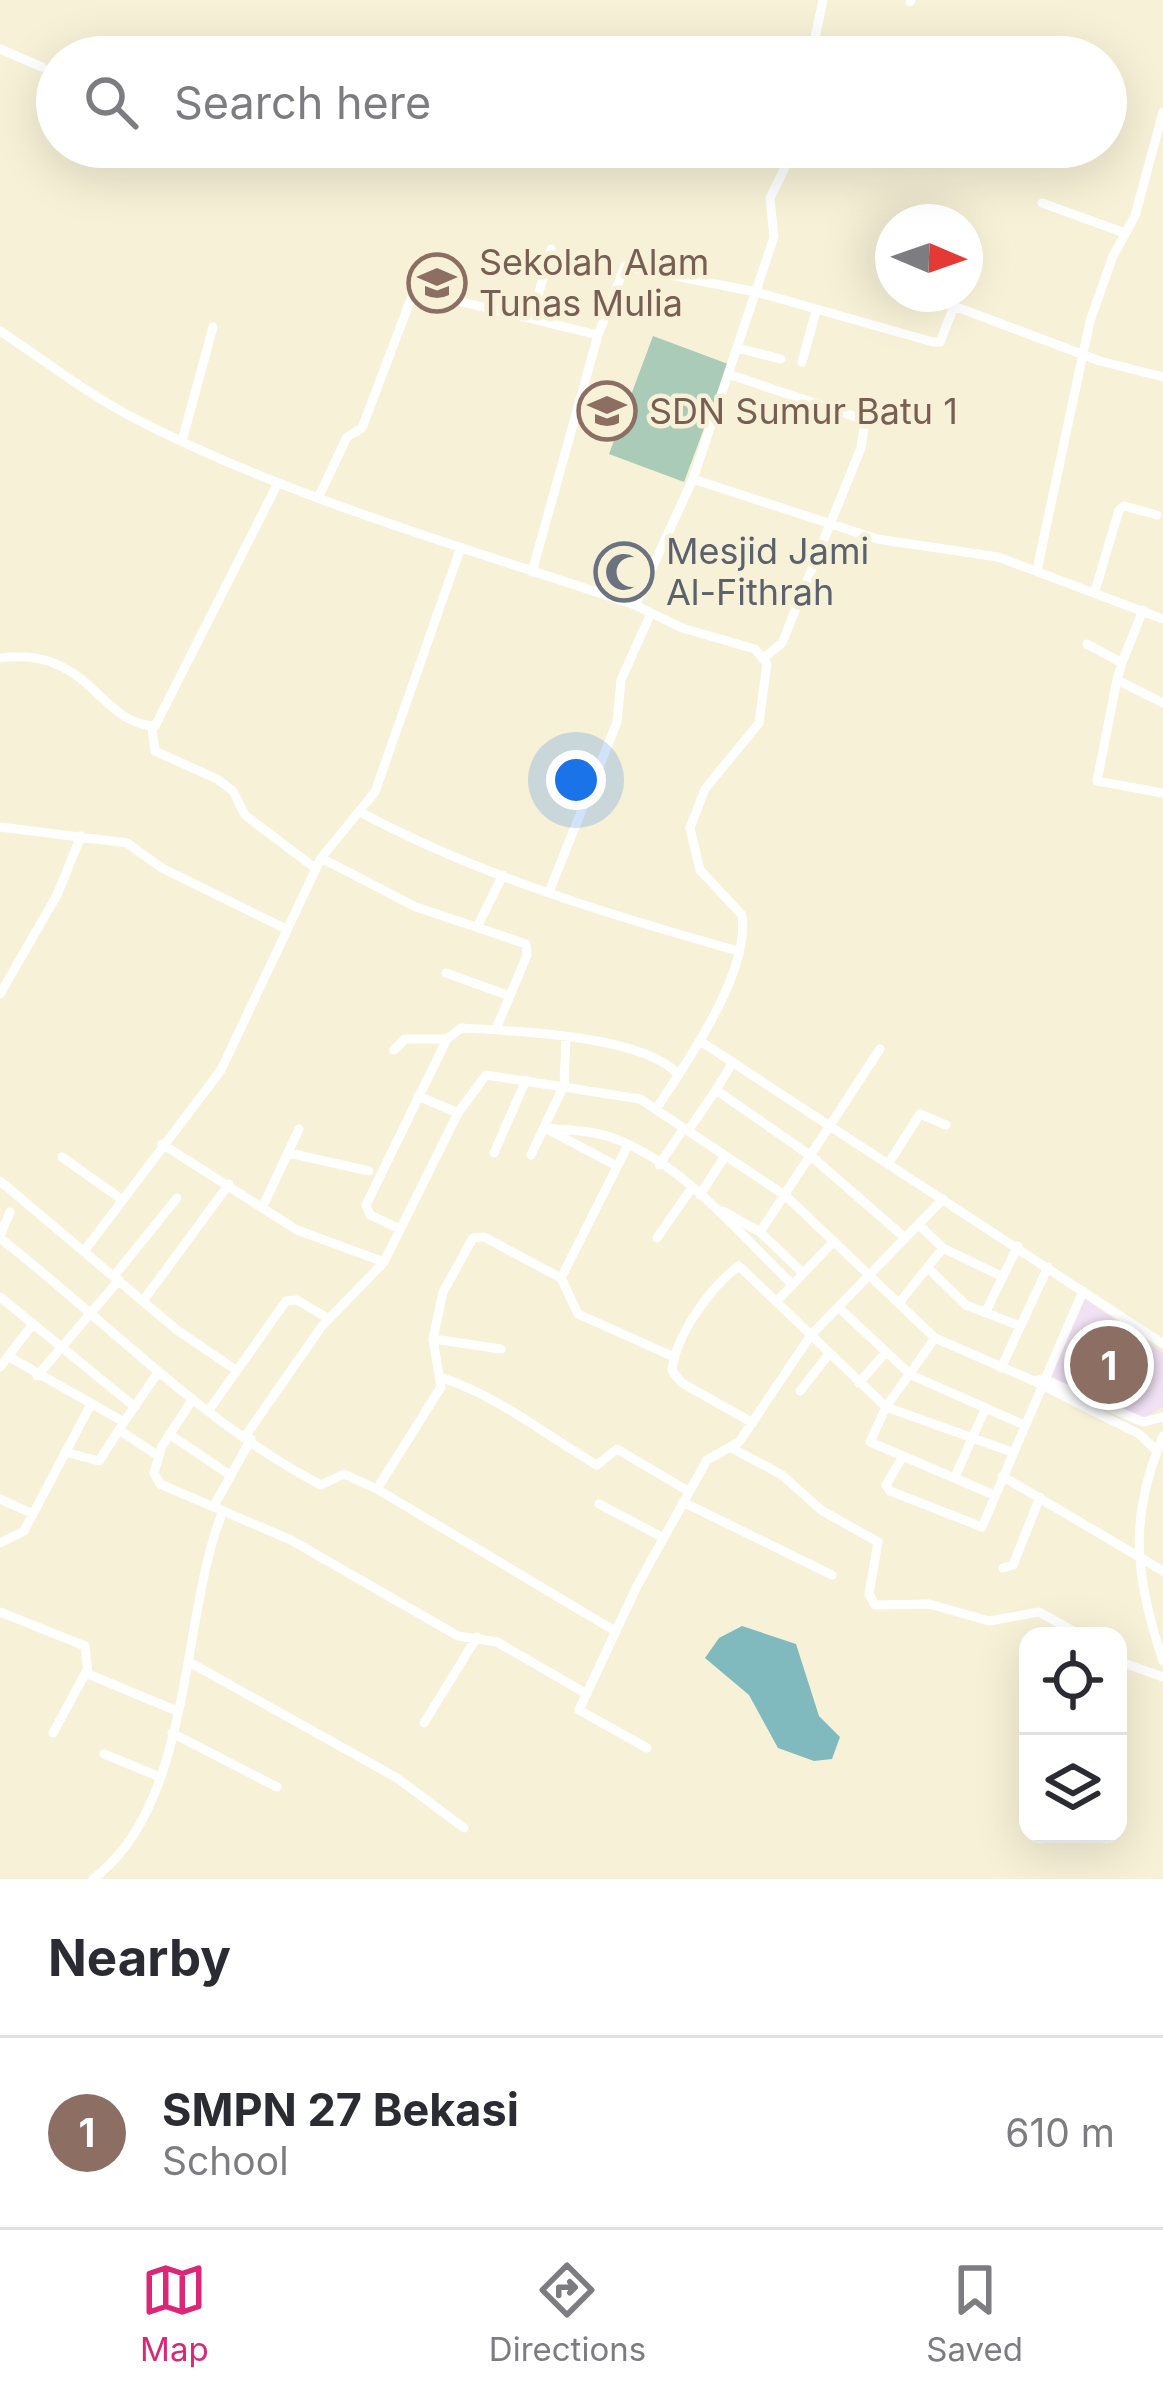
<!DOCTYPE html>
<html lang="en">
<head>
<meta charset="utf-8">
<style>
	:root { --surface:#fff; --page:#f7f7f7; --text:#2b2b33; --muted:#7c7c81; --line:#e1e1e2; --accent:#db2777 }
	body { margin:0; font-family:Inter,sans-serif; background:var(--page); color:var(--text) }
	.controls { position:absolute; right:36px; bottom:36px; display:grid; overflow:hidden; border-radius:24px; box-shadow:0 12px 48px #0002 }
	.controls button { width:108px; height:108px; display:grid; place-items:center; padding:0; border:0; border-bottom:3px solid var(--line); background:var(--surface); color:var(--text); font:60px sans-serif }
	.compass { position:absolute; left:875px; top:204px; width:108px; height:108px; border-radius:50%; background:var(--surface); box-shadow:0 12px 48px #0002; rotate:92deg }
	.you { position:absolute; left:576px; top:780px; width:42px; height:42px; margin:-30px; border:9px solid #fff; border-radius:50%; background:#1a73e8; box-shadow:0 0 0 18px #1a73e833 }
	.badge { display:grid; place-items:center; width:78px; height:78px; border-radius:50%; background:var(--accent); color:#fff; font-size:39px; font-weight:700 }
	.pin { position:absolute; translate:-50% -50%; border:6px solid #fff; box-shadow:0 3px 12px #0006 }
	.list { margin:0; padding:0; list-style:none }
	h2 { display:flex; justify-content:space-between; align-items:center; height:156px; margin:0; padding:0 48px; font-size:51px }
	h2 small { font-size:39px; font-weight:400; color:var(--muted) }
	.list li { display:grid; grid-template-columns:78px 1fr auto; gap:36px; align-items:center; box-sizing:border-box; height:192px; padding:0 48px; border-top:3px solid var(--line) }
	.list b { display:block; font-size:45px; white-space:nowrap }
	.list p { margin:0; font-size:39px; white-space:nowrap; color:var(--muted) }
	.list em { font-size:39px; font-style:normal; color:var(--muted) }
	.icon { flex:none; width:66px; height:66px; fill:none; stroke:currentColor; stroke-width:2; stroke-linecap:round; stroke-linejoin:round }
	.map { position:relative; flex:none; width:1163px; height:1879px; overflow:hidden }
	.search { position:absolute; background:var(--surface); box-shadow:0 12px 48px #0002; left:36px; right:36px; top:36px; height:132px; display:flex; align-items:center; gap:30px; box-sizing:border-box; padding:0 42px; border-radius:66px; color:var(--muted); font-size:45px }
	.sheet { height:348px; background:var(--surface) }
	nav { display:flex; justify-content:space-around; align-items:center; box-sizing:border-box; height:168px; border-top:3px solid var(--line); background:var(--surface); font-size:33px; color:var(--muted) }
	nav a { display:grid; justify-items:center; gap:6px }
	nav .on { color:var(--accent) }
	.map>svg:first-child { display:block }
</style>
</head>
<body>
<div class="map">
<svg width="1163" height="1879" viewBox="0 0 1163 1879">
	<rect width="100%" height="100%" fill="#f7f1d7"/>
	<path fill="#f0e1f4" d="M1085 1299 1163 1353V1407L1140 1420 1050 1376Z"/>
	<path fill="#a9cbb7" d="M653 336 728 364 684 482 609 454Z"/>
	<path fill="#80babe" d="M742 1626 796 1644 819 1716 840 1737 832 1759 814 1761 778 1748 749 1695 705 1658 719 1638Z"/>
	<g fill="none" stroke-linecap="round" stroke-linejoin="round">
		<path stroke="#fff" stroke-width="9" d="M910 2 911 0
			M0 49 42 67
			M811 57 823 0
			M1042 203 1125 233
			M532 317 551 249
			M0 331C43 359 83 391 130 416 289 499 465 547 635 605L693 479 877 539 998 557 1163 619
			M737 348 781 359
			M802 362 816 311
			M728 374 865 420 861 448 782 643 765 657
			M182 441 213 327
			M693 479 774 237 770 198 795 147
			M318 498 347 437 362 428 412 296 425 293 598 335
			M1037 570 1090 321 1113 256 1135 216 1163 112
			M532 572 598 335 625 266 756 292 933 342H940L953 309 959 308 1100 361 1163 377
			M1095 591 1119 510 1124 506 1157 515
			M635 605 682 628 755 649 767 664 759 723 705 789 690 828 700 870 742 915C750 973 687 1062 656 1109
			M1087 644 1122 663 1117 680 1163 703
			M0 658C91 646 98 724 155 726L278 483
			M1122 663 1143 610
			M1117 680 1097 781 1163 793
			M152 728 155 751 217 779 233 791 245 815 315 868
			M362 813C480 876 610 915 738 951
			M0 827 127 843 162 868 284 928
			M321 858 416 907 526 944 527 955 496 1029
			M549 892 617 722 621 680 651 613
			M477 927 503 875
			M446 973 507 995
			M0 994 57 895 81 836
			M700 1041 1163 1344
			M394 1050 405 1039H447L461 1028C515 1031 644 1035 679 1075
			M733 1062 716 1090 811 1156 904 1237
			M418 1096 458 1113
			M545 1128C566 1130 590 1130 610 1137 683 1162 738 1233 792 1284
			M549 1130 615 1165
			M688 1131 716 1090
			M162 1144 297 1230 384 1262
			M289 1153 369 1171
			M494 1153 526 1080
			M531 1155 564 1085 566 1038
			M62 1157 121 1199
			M890 1161 920 1114 946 1125
			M659 1165 684 1128
			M0 1181 177 1330 236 1370
			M700 1195 725 1156
			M264 1204 299 1129
			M723 1211 760 1232 803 1273
			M919 1225 943 1248 1003 1277
			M400 1229 370 1215 366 1205 447 1039
			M760 1232 880 1049
			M0 1236 10 1212
			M0 1238C106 1321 201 1422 321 1485L344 1474 377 1489 615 1631
			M657 1238 691 1189
			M85 1250 221 1070 321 858 375 792 461 547
			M930 1270 966 1305 1020 1326
			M114 1276 177 1198
			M561 1278 578 1314 674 1357
			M0 1297 135 1407
			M778 1300 834 1241
			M143 1301 229 1184
			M899 1303 943 1248
			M838 1307 911 1375 1022 1424
			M985 1313 1018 1246
			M935 1338 886 1407 870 1442 994 1495
			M433 1339 501 1349
			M11 1358 124 1422 157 1374
			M0 1367 32 1325
			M1001 1368 1048 1267
			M37 1376 119 1280
			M443 1378C499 1397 546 1435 597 1465L617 1449 688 1491
			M859 1383 886 1352
			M800 1391 829 1354
			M193 1399 162 1446 154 1473 160 1484 291 1540 458 1636 497 1642 587 1694
			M209 1410 286 1301 297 1300 329 1319
			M753 1423 682 1383 672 1371C675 1336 711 1286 739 1266L886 1407 1012 1452
			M119 1430 157 1455
			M169 1434 230 1475
			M246 1435 322 1326 384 1262 458 1113 486 1075 640 1099 786 1196 935 1338 1034 1381
			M1163 1436C1128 1519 1135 1577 1163 1661
			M730 1447 782 1475 821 1510 878 1542 869 1594 875 1605 929 1604 989 1621 1039 1612 1082 1636
			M1157 1451 1139 1434 1034 1381 1043 1379 1143 1422 1163 1417
			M65 1452 99 1461 124 1422
			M902 1458 886 1485 890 1491 982 1527 1083 1291
			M1002 1476 1163 1571
			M955 1477 985 1409
			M377 1489 441 1387 433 1339 443 1292 473 1238 484 1237 561 1278 628 1145
			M0 1499 33 1514
			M683 1502 832 1575
			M599 1504 662 1537
			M214 1506 251 1439
			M0 1543 24 1531 90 1406
			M1003 1568 1013 1565 1040 1497
			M0 1612 85 1646 88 1674 177 1711
			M1118 1661 1163 1677
			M191 1663 397 1778 464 1828
			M424 1723 477 1637
			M53 1733 86 1672
			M172 1733 277 1787
			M647 1748 579 1710 637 1586 707 1460 739 1442 811 1335 943 1199
			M104 1754 160 1777
			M93 1879C194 1804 180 1616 223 1511"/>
	</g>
	<defs>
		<symbol id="school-ring" viewBox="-11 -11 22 22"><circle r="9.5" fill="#f7f1d7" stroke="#8d6e63" stroke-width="1.5"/><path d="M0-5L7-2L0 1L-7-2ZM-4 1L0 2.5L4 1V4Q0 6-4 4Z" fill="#8d6e63"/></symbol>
		<symbol id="mosque-ring" viewBox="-11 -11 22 22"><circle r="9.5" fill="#f7f1d7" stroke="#6b7280" stroke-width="1.5"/><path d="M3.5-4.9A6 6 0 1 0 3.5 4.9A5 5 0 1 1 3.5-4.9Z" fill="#6b7280"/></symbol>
	</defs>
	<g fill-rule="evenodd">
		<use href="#school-ring" x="404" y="250" width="66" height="66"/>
		<use href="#school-ring" x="574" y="378" width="66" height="66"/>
		<use href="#mosque-ring" x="591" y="539" width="66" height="66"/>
	</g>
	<g text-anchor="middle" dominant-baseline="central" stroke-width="9" stroke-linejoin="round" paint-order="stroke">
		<g font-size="36" fill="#785e54" stroke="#f7f1d7" text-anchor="start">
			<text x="479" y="262">Sekolah Alam<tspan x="479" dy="41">Tunas Mulia</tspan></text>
			<text x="649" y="411">SDN Sumur Batu 1</text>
		</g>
		<g font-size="36" fill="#5b616d" stroke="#f7f1d7" text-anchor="start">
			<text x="666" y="551">Mesjid Jami<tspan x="666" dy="41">Al-Fithrah</tspan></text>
		</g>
	</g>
</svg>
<div class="controls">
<button><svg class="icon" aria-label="locate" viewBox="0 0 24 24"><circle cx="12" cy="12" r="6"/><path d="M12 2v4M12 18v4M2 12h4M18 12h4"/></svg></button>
<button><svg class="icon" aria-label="layers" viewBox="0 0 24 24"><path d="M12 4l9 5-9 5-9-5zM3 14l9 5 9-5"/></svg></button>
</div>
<svg class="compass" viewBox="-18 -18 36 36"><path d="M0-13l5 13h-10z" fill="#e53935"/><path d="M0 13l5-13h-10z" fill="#7c7c81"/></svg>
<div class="you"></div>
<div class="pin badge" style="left:1109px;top:1365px;background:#8d6e63">1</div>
<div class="search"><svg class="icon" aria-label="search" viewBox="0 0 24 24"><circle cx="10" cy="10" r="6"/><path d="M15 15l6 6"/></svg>Search here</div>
</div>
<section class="sheet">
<h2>Nearby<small></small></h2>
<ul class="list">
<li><span class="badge" style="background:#8d6e63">1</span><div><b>SMPN 27 Bekasi</b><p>School</p></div><em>610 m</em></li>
</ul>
</section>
<nav>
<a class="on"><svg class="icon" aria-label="map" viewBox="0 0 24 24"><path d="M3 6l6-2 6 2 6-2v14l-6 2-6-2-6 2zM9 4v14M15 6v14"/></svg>Map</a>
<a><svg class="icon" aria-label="directions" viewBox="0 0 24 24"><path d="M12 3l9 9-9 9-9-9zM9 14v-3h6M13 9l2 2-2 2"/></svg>Directions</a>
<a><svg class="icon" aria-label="saved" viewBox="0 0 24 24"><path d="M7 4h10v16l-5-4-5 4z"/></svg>Saved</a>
</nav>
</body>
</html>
